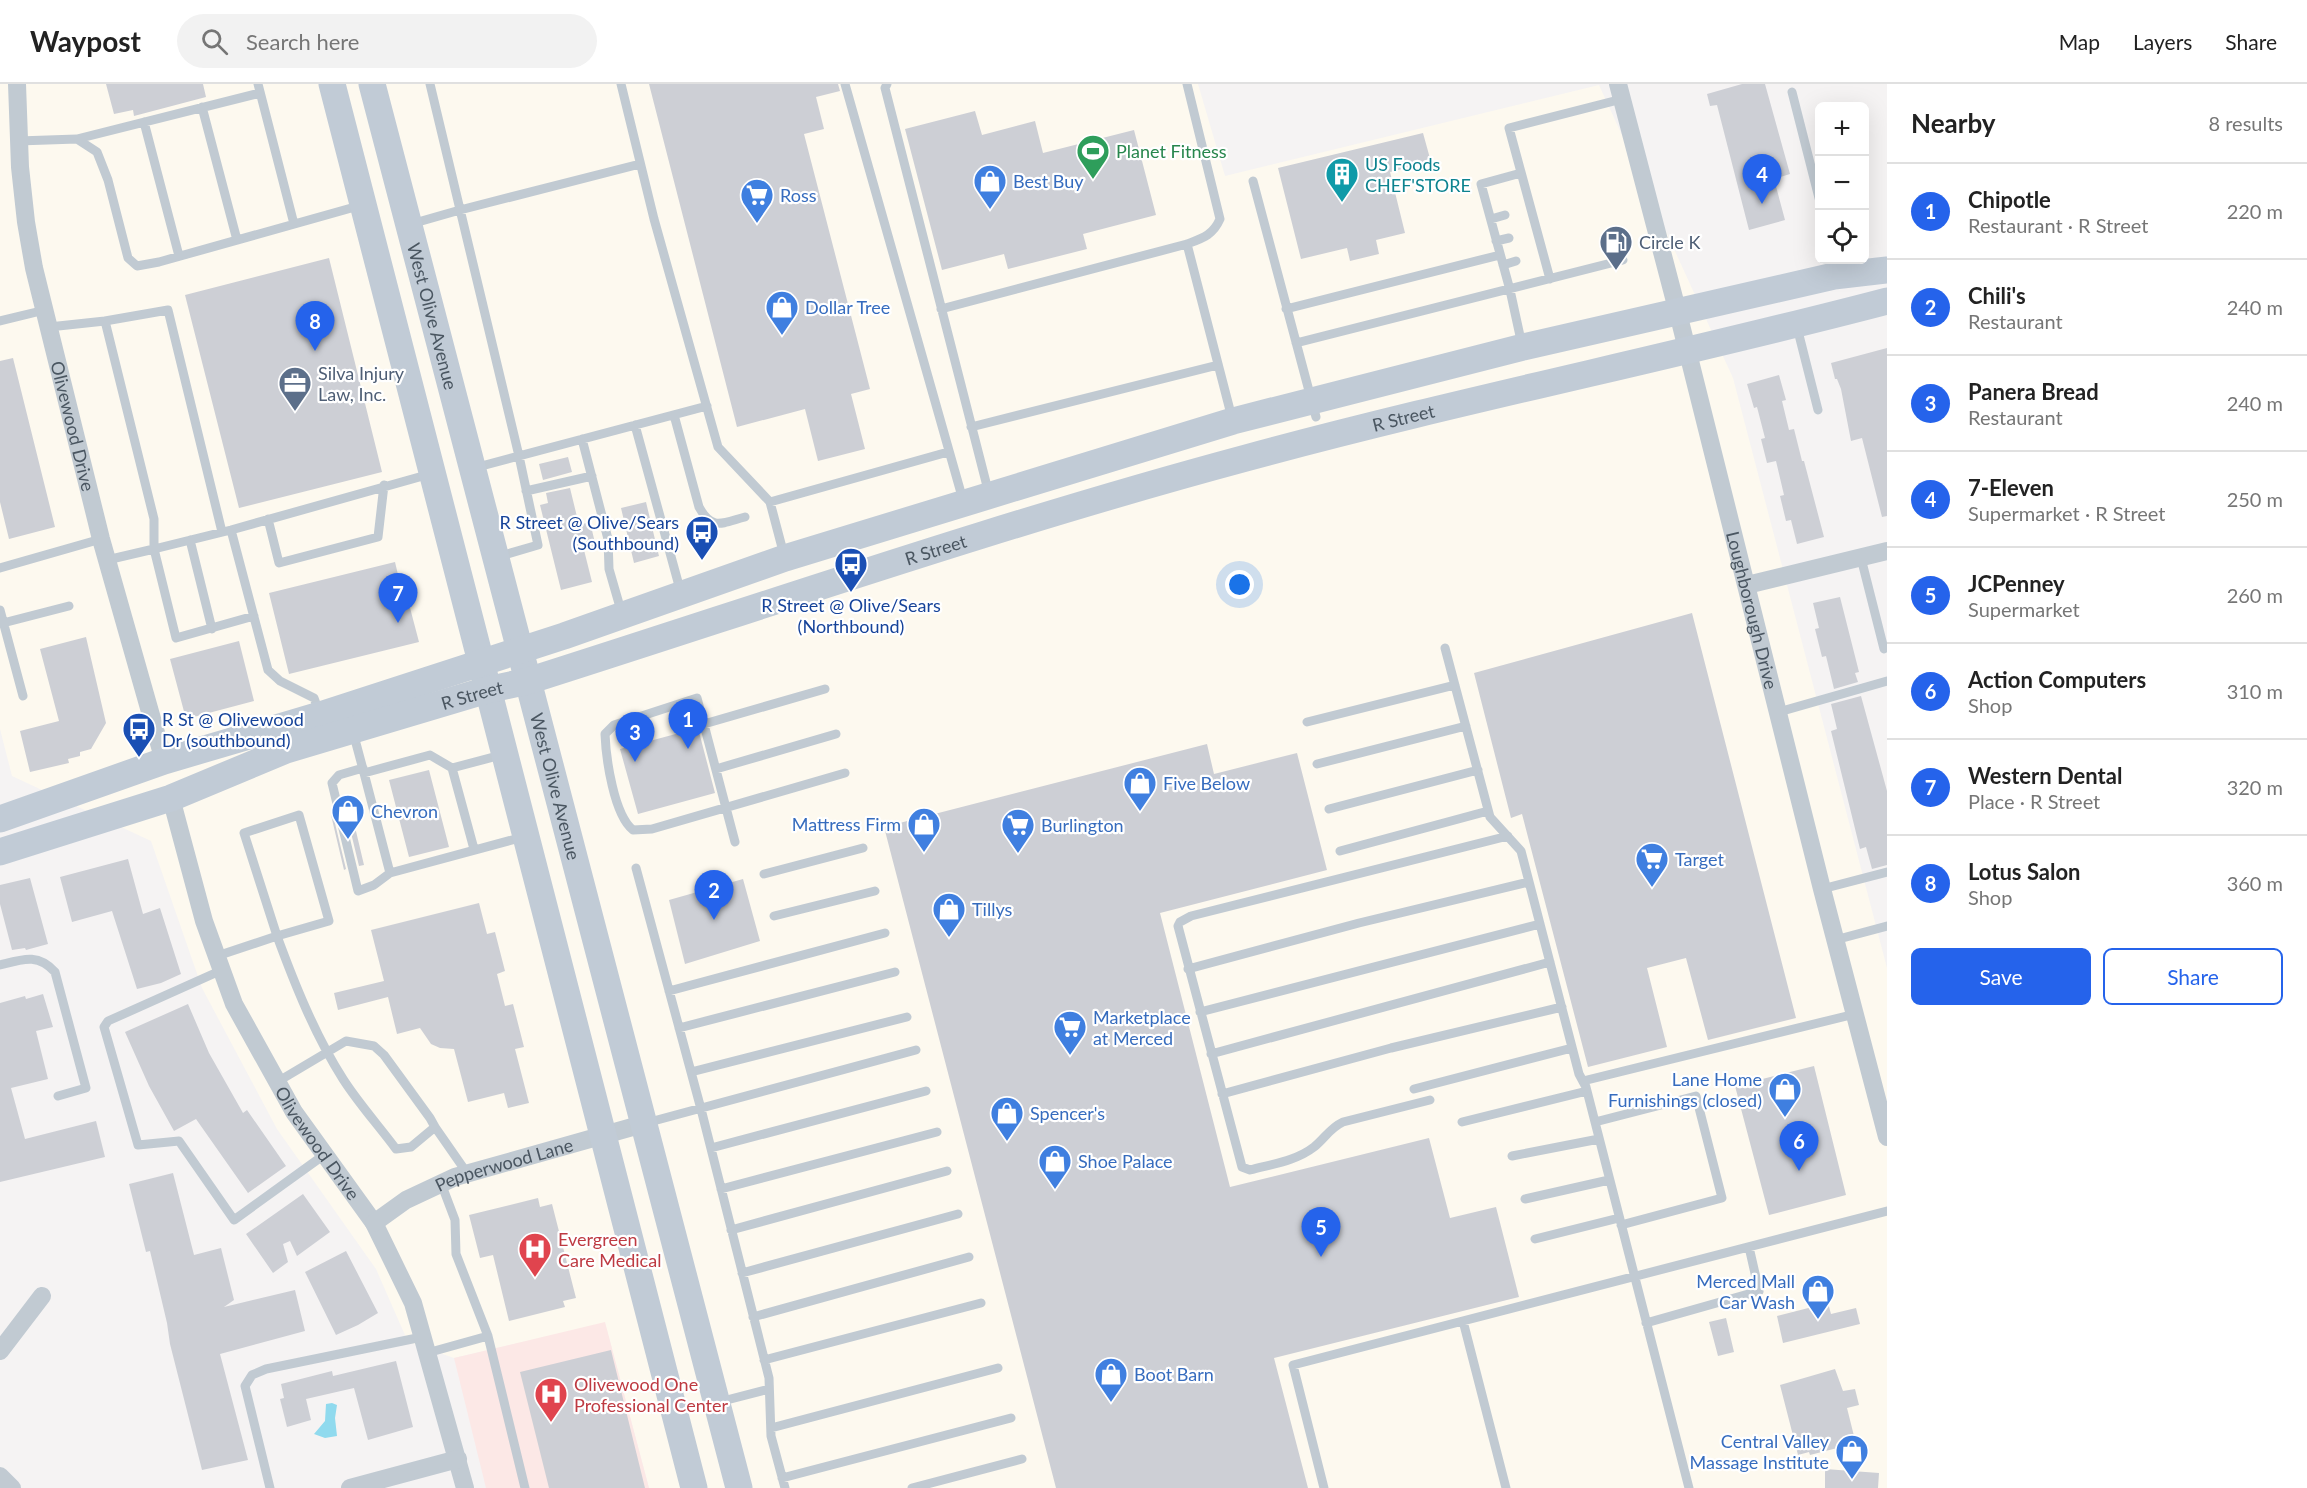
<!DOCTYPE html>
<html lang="en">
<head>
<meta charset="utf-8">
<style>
	:root { --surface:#fff; --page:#f2f2f2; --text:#222; --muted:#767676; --line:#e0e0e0; --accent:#2563eb }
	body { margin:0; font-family:Lato,sans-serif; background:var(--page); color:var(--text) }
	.controls { position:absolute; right:18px; top:18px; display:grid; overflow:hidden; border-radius:9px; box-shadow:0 6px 24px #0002 }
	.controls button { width:54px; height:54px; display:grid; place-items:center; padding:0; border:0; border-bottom:2px solid var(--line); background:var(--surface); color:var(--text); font:30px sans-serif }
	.you { position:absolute; left:1240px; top:501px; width:21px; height:21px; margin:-15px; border:4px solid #fff; border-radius:50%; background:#1a73e8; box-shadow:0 0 0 9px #1a73e833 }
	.badge { display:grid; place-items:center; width:39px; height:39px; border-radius:50%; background:var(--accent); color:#fff; font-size:20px; font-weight:700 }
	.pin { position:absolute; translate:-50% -50px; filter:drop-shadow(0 2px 3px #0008) }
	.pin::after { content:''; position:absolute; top:32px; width:21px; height:18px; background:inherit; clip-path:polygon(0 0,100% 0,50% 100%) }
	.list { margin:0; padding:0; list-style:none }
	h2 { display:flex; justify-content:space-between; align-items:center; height:78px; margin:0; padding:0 24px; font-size:26px }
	h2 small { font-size:20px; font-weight:400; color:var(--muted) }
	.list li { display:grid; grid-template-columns:39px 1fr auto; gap:18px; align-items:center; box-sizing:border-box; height:96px; padding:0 24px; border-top:2px solid var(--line) }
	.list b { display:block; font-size:22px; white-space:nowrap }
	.list p { margin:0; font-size:20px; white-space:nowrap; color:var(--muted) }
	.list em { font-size:20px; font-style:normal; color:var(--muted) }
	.actions { display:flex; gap:12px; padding:18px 24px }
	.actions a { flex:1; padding:14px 0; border:2px solid var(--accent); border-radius:9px; text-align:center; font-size:21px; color:var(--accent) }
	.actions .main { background:var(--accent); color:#fff }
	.icon { flex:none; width:33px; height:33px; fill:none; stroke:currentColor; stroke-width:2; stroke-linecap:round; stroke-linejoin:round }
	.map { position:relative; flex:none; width:1887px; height:1404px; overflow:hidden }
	header { display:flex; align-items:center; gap:36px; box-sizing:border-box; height:84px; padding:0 30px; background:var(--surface); border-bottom:2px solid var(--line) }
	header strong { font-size:28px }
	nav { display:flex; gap:33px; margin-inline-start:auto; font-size:21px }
	.search { width:420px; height:54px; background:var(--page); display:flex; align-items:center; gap:15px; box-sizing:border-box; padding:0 21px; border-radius:33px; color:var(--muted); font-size:22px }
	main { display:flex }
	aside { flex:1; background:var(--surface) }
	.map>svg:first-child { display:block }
</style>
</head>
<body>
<header>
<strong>Waypost</strong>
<div class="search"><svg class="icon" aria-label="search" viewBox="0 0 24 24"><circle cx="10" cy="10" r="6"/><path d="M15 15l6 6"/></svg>Search here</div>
<nav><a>Map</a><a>Layers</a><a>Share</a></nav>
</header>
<main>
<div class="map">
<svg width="1887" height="1404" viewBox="0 0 1887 1404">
	<rect width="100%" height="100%" fill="#f5f3f3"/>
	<path fill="#fdf9ef" d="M0 0H1198L1225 92 1599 1 1733 294 1887 884V1404H649L605 1239 454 1274 408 1258 376 1185 277 1045 202 904 151 757 12 692 0 645Z"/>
	<path fill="#fce8e6" d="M605 1238 649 1404H486L454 1274Z"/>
	<path fill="#90daee" d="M332 1319 337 1321 335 1334 337 1352 325 1354 314 1350 325 1337 326 1320Z"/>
	<path fill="#cdcfd5" d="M106 0H203L206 13 134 32 133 26 114 30Z
		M649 0H838L840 7 816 13 824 45 804 50 870 305 851 310 865 365 818 377 805 325 737 343Z
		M1742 0H1765L1790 90 1774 95 1785 136 1749 146 1717 21 1710 22 1707 10Z
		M975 27 982 51 1035 37 1043 69 1134 46 1156 131 1083 150 1087 165 1008 185 1004 170 942 186 905 45Z
		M1423 49 1431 78 1390 88 1405 149 1376 156 1379 170 1350 177 1347 164 1301 175 1278 84Z
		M329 174 382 388 239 424 185 211Z
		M1887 264V432L1882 433 1862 354 1851 357 1841 305 1837 295H1835L1831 279Z
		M13 274 55 443 9 455 0 418V277Z
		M1779 291 1786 316 1782 317 1789 346 1794 345 1802 377H1804L1824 453 1797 460 1791 436 1786 437 1780 412 1784 411 1776 377 1767 379 1761 355 1765 354 1757 323 1754 324 1747 300Z
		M568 373 572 388 543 396 539 380Z
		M570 404 579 441 590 438 596 463 584 466 592 498 561 506 540 421 548 419 546 409Z
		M646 418 659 472 634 479 621 424Z
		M395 478 405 520H409L419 558 289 590 269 509Z
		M1840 513 1859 588 1855 589 1858 598 1834 605 1826 572 1822 573 1815 545 1819 544 1813 519Z
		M1692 529 1796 934 1708 956 1686 874 1647 884 1667 963 1588 983 1522 730 1511 734 1474 589Z
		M86 553 106 639 91 665 80 668V672L68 675 69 679 30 688 20 647 59 637 40 565Z
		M239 557 254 617 186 635 170 575Z
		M1861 612 1887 707V781L1872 785 1866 763 1860 765 1831 647 1837 645 1831 620Z
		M698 644 715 709 638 730 620 665Z
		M1207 660 1214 690 1297 669 1327 786 1160 829 1230 1103 1429 1054 1450 1134 1496 1123 1519 1213 1274 1274 1308 1404H1056L884 743Z
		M429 686 449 763 409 773 389 696Z
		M351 726 364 781 359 782 346 728Z
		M331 731H333L346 785 344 786Z
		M128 775 143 830 160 824 181 890 161 899 137 905 112 827 72 838 60 793Z
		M30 794 48 860 26 866 25 864 12 866 0 820V801Z
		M743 795 760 857 685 880 669 816Z
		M479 819 487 850 495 848 505 887 497 890 505 922 513 920 524 963 515 965 529 1019 508 1024 504 1009 468 1018 454 965 440 964 431 960 420 944 397 950 388 913 338 926 334 909 384 897 371 846Z
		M43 910 53 943 36 947 48 995 11 1004 25 1055 96 1037 105 1073 0 1098V919L25 912 26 915Z
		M188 920 209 969 243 1029 247 1026 286 1082 248 1109 196 1035 174 1047 149 1002 125 948Z
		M1814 982 1846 1111 1769 1131 1735 1002Z
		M173 1089 194 1171 221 1164 234 1216 224 1223 295 1206 305 1247 220 1270 248 1376 202 1386 170 1260 167 1239 150 1167 146 1168 129 1100Z
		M303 1110 330 1148 297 1172 290 1157 283 1160 288 1178 273 1189 246 1150Z
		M538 1114 540 1123 552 1120 576 1214 563 1217 565 1223 509 1237 493 1171 480 1174 469 1131Z
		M346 1167 378 1229 358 1241 336 1251 305 1188Z
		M1828 1219 1831 1230 1856 1224 1860 1240 1783 1259 1777 1232Z
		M1726 1234 1734 1268 1718 1272 1709 1238Z
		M611 1266 645 1404H549L520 1288Z
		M396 1277 413 1343 368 1356 354 1304 306 1315 311 1336 287 1343 280 1315 284 1314 281 1300 332 1287 333 1292Z
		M1835 1285 1843 1307 1855 1305 1859 1321 1847 1324 1855 1356 1844 1359 1845 1362 1810 1371 1809 1368 1798 1371 1780 1301Z
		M1825 1385 1879 1389 1878 1404H1825Z"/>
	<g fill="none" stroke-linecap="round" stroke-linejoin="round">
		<path stroke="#c1cad2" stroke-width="9" d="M258 0 294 140
			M430 0 519 372 538 461 497 473
			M621 0 654 135 718 363 770 418 784 471
			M845 0 963 416
			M887 0 885 4 989 410
			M1187 0 1220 135C1213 151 1203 154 1187 160L1232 334
			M1792 8 1820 118
			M202 23 237 156
			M144 38 179 172
			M77 55 260 9
			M18 57 77 55 97 68 108 96 128 174 137 182 159 178 362 121
			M1521 89 1481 100 1510 206 1522 261
			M1253 97 1316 333
			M1491 135 1505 131
			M411 140 460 126 640 80
			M1496 157 1509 154
			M1503 181 1516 177
			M1550 195 1509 44 1622 15
			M941 225 1187 160
			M1286 225 1500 171
			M0 237 45 226
			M105 237 168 226 222 448
			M49 243 105 237 154 435V465L107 476
			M1797 243 1818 326
			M1296 259 1623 176
			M674 331 699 423C712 447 722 439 745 433
			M635 341 681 509
			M971 343 1218 281
			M582 355 608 455 609 485 622 530
			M474 384 707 322
			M526 407 592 392
			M770 418 948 368
			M268 435 279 479 378 453 384 401
			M231 446 268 586 280 597 314 614 319 628
			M190 456 212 545
			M1861 474 1884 565
			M0 484 101 455
			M0 526 23 612
			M254 532 176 554 154 465 231 446 430 390
			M3 539 69 522
			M1445 564 1490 733 1521 767 1579 990 1586 1003 1689 1404
			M1779 628 1887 597
			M1307 638 1455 601
			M704 640 825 605
			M353 648 364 689 430 671 452 684 501 671
			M1317 680 1466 642
			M363 684 339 691 332 699 358 807 374 801 390 789
			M452 684 474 765
			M716 685 836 650
			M364 689 390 789 523 753
			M1329 725 1478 686
			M299 731 329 837 277 852 244 749Z
			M735 758C722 710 710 662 697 614L614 641 605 650C606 675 614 731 633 746L652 745 845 689
			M1340 767 1488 727
			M636 784 701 1025 769 1294 771 1352 785 1404
			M764 790 863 764
			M1822 805 1887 788
			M774 832 875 807
			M1835 856 1887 842
			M217 872 277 852C295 901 315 951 343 995 359 1020 379 1042 396 1065L411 1063 435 1043 430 1034 384 971 374 962 346 957 277 998
			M0 881C23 875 38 869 55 888L86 1004 58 1012
			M1188 885 1359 839 1529 798
			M222 886 108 937 104 943 138 1061 179 1057 234 1136 324 1071
			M669 907 885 849
			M1200 928 1540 840
			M679 944 895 888
			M1211 970 1550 878
			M691 988 907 933
			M1583 997 1855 930
			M1414 1005 1572 964
			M1222 1010 1391 964 1562 923
			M1430 1016 1343 1038C1330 1044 1325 1054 1314 1063 1296 1077 1272 1080 1250 1086L1242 1083 1178 842 1180 838 1191 832 1508 752
			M1462 1038 1587 1007
			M1595 1038 1696 1012 1722 1114 1621 1141
			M646 1039 916 966
			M435 1043 467 1089
			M711 1064 926 1007
			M1512 1072 1599 1055
			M441 1099 455 1136 456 1170 488 1252 525 1404
			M721 1105 937 1048
			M1525 1115 1609 1096
			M731 1146 947 1087
			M1535 1155 1619 1134
			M742 1189 958 1130
			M753 1233 969 1173
			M1463 1237 1506 1404
			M1646 1239 1759 1207 1749 1163
			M427 1269 488 1252
			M764 1276 981 1219
			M719 1318 769 1305
			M771 1344 998 1284
			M782 1394 1011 1334
			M270 1404 245 1302 252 1291 266 1285 422 1253
			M912 1404 1022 1375
			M1324 1404 1293 1281 1887 1127"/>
		<g stroke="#c1cad2" stroke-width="18">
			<path id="s1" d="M17 0 20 83 26 138 34 184 101 455 164 677"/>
			<path id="s2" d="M1618 0 1678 229 1822 805 1887 1053"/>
			<path d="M1747 501 1887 467"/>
			<path id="s3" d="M171 714 204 837 234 920 294 1028 374 1139 413 1219 465 1404"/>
			<path id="s4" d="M374 1139 406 1116 455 1093 643 1040"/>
			<path d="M0 1267 42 1212"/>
			<path d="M0 1392 12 1404"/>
			<path d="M350 1404 458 1375"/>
		</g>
		<g stroke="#c1cbd6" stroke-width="27">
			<path d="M332 0 694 1404"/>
			<path id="s5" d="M372 0 739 1404"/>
			<path d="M0 735 164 677 320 631 564 552 785 474 1233 337 1523 263 1834 192 1887 186"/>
			<path id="s6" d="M0 768 171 714 286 666 487 606 528 597C767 521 1004 439 1246 374 1459 316 1674 273 1887 217"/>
		</g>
	</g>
	<defs>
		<symbol id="stadium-pin" viewBox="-11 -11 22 30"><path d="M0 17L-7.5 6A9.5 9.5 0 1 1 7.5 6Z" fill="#2e9e5b" stroke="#fff"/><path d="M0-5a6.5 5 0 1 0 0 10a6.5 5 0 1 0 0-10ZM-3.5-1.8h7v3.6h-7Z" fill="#fff"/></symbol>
		<symbol id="building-pin" viewBox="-11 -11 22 30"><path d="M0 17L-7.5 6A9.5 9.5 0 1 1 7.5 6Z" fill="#0f9aa8" stroke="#fff"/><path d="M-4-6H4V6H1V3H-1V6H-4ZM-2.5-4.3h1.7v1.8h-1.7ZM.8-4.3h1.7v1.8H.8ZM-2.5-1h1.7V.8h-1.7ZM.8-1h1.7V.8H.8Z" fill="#fff"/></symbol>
		<symbol id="shop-pin" viewBox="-11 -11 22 30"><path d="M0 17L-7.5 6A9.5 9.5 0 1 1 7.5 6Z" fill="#3f7fe0" stroke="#fff"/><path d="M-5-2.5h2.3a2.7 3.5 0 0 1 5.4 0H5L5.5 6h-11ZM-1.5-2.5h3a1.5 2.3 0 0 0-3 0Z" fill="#fff"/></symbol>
		<symbol id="supermarket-pin" viewBox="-11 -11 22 30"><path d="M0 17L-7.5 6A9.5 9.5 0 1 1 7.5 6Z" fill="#3f7fe0" stroke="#fff"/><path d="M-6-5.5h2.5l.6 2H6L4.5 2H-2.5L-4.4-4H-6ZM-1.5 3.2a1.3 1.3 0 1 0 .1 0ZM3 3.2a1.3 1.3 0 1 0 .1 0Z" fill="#fff"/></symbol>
		<symbol id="fuel-pin" viewBox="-11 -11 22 30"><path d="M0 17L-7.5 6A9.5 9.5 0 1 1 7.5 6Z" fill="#5c6f8a" stroke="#fff"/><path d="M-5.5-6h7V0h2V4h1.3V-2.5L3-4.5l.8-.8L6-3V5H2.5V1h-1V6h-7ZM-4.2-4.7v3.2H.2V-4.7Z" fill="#fff"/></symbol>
		<symbol id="office-pin" viewBox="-11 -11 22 30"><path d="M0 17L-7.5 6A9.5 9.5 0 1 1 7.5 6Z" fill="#5c6f8a" stroke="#fff"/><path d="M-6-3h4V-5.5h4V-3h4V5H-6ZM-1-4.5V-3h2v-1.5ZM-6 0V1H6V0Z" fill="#fff"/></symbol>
		<symbol id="bus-pin" viewBox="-11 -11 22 30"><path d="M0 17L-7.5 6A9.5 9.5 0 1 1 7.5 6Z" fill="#1a4fb4" stroke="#fff"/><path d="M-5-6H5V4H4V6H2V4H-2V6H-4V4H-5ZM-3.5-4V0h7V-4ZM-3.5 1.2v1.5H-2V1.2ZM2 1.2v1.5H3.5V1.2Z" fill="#fff"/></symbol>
		<symbol id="hospital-pin" viewBox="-11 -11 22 30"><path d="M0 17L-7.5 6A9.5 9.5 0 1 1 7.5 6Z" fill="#e0444e" stroke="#fff"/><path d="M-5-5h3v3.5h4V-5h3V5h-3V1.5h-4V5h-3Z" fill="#fff"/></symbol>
	</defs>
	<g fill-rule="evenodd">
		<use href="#stadium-pin" x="1074" y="48" width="38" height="52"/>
		<use href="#building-pin" x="1323" y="71" width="38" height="52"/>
		<use href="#shop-pin" x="971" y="78" width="38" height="52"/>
		<use href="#supermarket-pin" x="738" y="92" width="38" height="52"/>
		<use href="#fuel-pin" x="1597" y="139" width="38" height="52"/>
		<use href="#shop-pin" x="763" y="204" width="38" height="52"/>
		<use href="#office-pin" x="276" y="280" width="38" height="52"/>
		<use href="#bus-pin" x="683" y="429" width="38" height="52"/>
		<use href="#bus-pin" x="832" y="461" width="38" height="52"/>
		<use href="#bus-pin" x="120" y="626" width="38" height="52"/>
		<use href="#shop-pin" x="1121" y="680" width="38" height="52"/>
		<use href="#shop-pin" x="329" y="708" width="38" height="52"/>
		<use href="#shop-pin" x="905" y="721" width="38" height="52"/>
		<use href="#supermarket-pin" x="999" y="722" width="38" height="52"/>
		<use href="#supermarket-pin" x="1633" y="756" width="38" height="52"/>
		<use href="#shop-pin" x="930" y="806" width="38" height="52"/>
		<use href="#supermarket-pin" x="1051" y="924" width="38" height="52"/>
		<use href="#shop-pin" x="1766" y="986" width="38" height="52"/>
		<use href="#shop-pin" x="988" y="1010" width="38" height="52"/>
		<use href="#shop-pin" x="1036" y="1058" width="38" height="52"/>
		<use href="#hospital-pin" x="516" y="1146" width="38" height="52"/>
		<use href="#shop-pin" x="1799" y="1188" width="38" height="52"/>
		<use href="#shop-pin" x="1092" y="1271" width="38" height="52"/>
		<use href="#hospital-pin" x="532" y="1291" width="38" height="52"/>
		<use href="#shop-pin" x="1833" y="1348" width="38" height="52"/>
	</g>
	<g text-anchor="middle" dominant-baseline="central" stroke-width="4.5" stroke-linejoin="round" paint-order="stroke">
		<g font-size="18" fill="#27864d" stroke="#fff" text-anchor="start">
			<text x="1116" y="67">Planet Fitness</text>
		</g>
		<g font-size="18" fill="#0d838f" stroke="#fff" text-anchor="start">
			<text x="1365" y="80">US Foods<tspan x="1365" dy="21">CHEF'STORE</tspan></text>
		</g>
		<g font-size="18" fill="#366cbe" stroke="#fff" text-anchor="start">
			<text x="1013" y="97">Best Buy</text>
			<text x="780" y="111">Ross</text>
			<text x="805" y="223">Dollar Tree</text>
			<text x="1163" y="699">Five Below</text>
			<text x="371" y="727">Chevron</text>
			<text x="901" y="740" text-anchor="end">Mattress Firm</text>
			<text x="1041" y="741">Burlington</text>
			<text x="1675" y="775">Target</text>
			<text x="972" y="825">Tillys</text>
			<text x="1093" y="933">Marketplace<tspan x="1093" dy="21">at Merced</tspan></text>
			<text x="1762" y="995" text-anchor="end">Lane Home<tspan x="1762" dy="21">Furnishings (closed)</tspan></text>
			<text x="1030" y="1029">Spencer's</text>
			<text x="1078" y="1077">Shoe Palace</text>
			<text x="1795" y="1197" text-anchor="end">Merced Mall<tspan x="1795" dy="21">Car Wash</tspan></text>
			<text x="1134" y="1290">Boot Barn</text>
			<text x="1829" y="1357" text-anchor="end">Central Valley<tspan x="1829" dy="21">Massage Institute</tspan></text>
		</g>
		<g font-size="18" fill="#4e5e75" stroke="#fff" text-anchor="start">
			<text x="1639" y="158">Circle K</text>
			<text x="318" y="289">Silva Injury<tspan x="318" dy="21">Law, Inc.</tspan></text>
		</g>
		<g font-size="18" fill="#4a5661" stroke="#fff">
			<text stroke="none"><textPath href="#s5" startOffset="240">West Olive Avenue</textPath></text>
			<text stroke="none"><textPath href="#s6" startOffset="1470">R Street</textPath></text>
			<text stroke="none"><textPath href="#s1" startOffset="348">Olivewood Drive</textPath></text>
			<text stroke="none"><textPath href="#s6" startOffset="984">R Street</textPath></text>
			<text stroke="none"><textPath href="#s2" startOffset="543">Loughborough Drive</textPath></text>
			<text stroke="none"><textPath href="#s6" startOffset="498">R Street</textPath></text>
			<text stroke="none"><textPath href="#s5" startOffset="726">West Olive Avenue</textPath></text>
			<text stroke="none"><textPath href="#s3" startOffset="378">Olivewood Drive</textPath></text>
			<text stroke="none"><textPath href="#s4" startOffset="144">Pepperwood Lane</textPath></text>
		</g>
		<g font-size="18" fill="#164399" stroke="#fff" text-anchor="end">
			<text x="679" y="438">R Street @ Olive/Sears<tspan x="679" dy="21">(Southbound)</tspan></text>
			<text x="851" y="521" text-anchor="middle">R Street @ Olive/Sears<tspan x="851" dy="21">(Northbound)</tspan></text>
			<text x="162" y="635" text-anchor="start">R St @ Olivewood<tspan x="162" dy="21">Dr (southbound)</tspan></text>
		</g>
		<g font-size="18" fill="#be3a42" stroke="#fff" text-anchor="start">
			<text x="558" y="1155">Evergreen<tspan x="558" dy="21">Care Medical</tspan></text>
			<text x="574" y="1300">Olivewood One<tspan x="574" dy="21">Professional Center</tspan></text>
		</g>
	</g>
</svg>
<div class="controls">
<button>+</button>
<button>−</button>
<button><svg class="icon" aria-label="locate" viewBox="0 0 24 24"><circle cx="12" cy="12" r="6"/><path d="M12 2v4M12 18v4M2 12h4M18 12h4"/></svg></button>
</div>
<div class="you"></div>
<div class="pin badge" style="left:688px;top:665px">1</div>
<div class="pin badge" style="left:714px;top:836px">2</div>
<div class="pin badge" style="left:635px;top:678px">3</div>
<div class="pin badge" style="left:1762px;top:120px">4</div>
<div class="pin badge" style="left:1321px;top:1173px">5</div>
<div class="pin badge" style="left:1799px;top:1087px">6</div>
<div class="pin badge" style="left:398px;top:539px">7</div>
<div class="pin badge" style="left:315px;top:267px">8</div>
</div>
<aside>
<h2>Nearby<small>8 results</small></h2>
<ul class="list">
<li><span class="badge">1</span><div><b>Chipotle</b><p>Restaurant · R Street</p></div><em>220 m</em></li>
<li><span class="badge">2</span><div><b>Chili's</b><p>Restaurant</p></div><em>240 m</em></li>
<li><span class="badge">3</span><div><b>Panera Bread</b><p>Restaurant</p></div><em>240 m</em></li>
<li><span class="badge">4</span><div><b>7-Eleven</b><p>Supermarket · R Street</p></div><em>250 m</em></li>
<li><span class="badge">5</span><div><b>JCPenney</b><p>Supermarket</p></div><em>260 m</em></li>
<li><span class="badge">6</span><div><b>Action Computers</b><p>Shop</p></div><em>310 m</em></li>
<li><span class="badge">7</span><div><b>Western Dental</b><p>Place · R Street</p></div><em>320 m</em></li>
<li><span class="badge">8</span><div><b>Lotus Salon</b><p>Shop</p></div><em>360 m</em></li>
</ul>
<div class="actions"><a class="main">Save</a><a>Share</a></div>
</aside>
</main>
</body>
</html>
